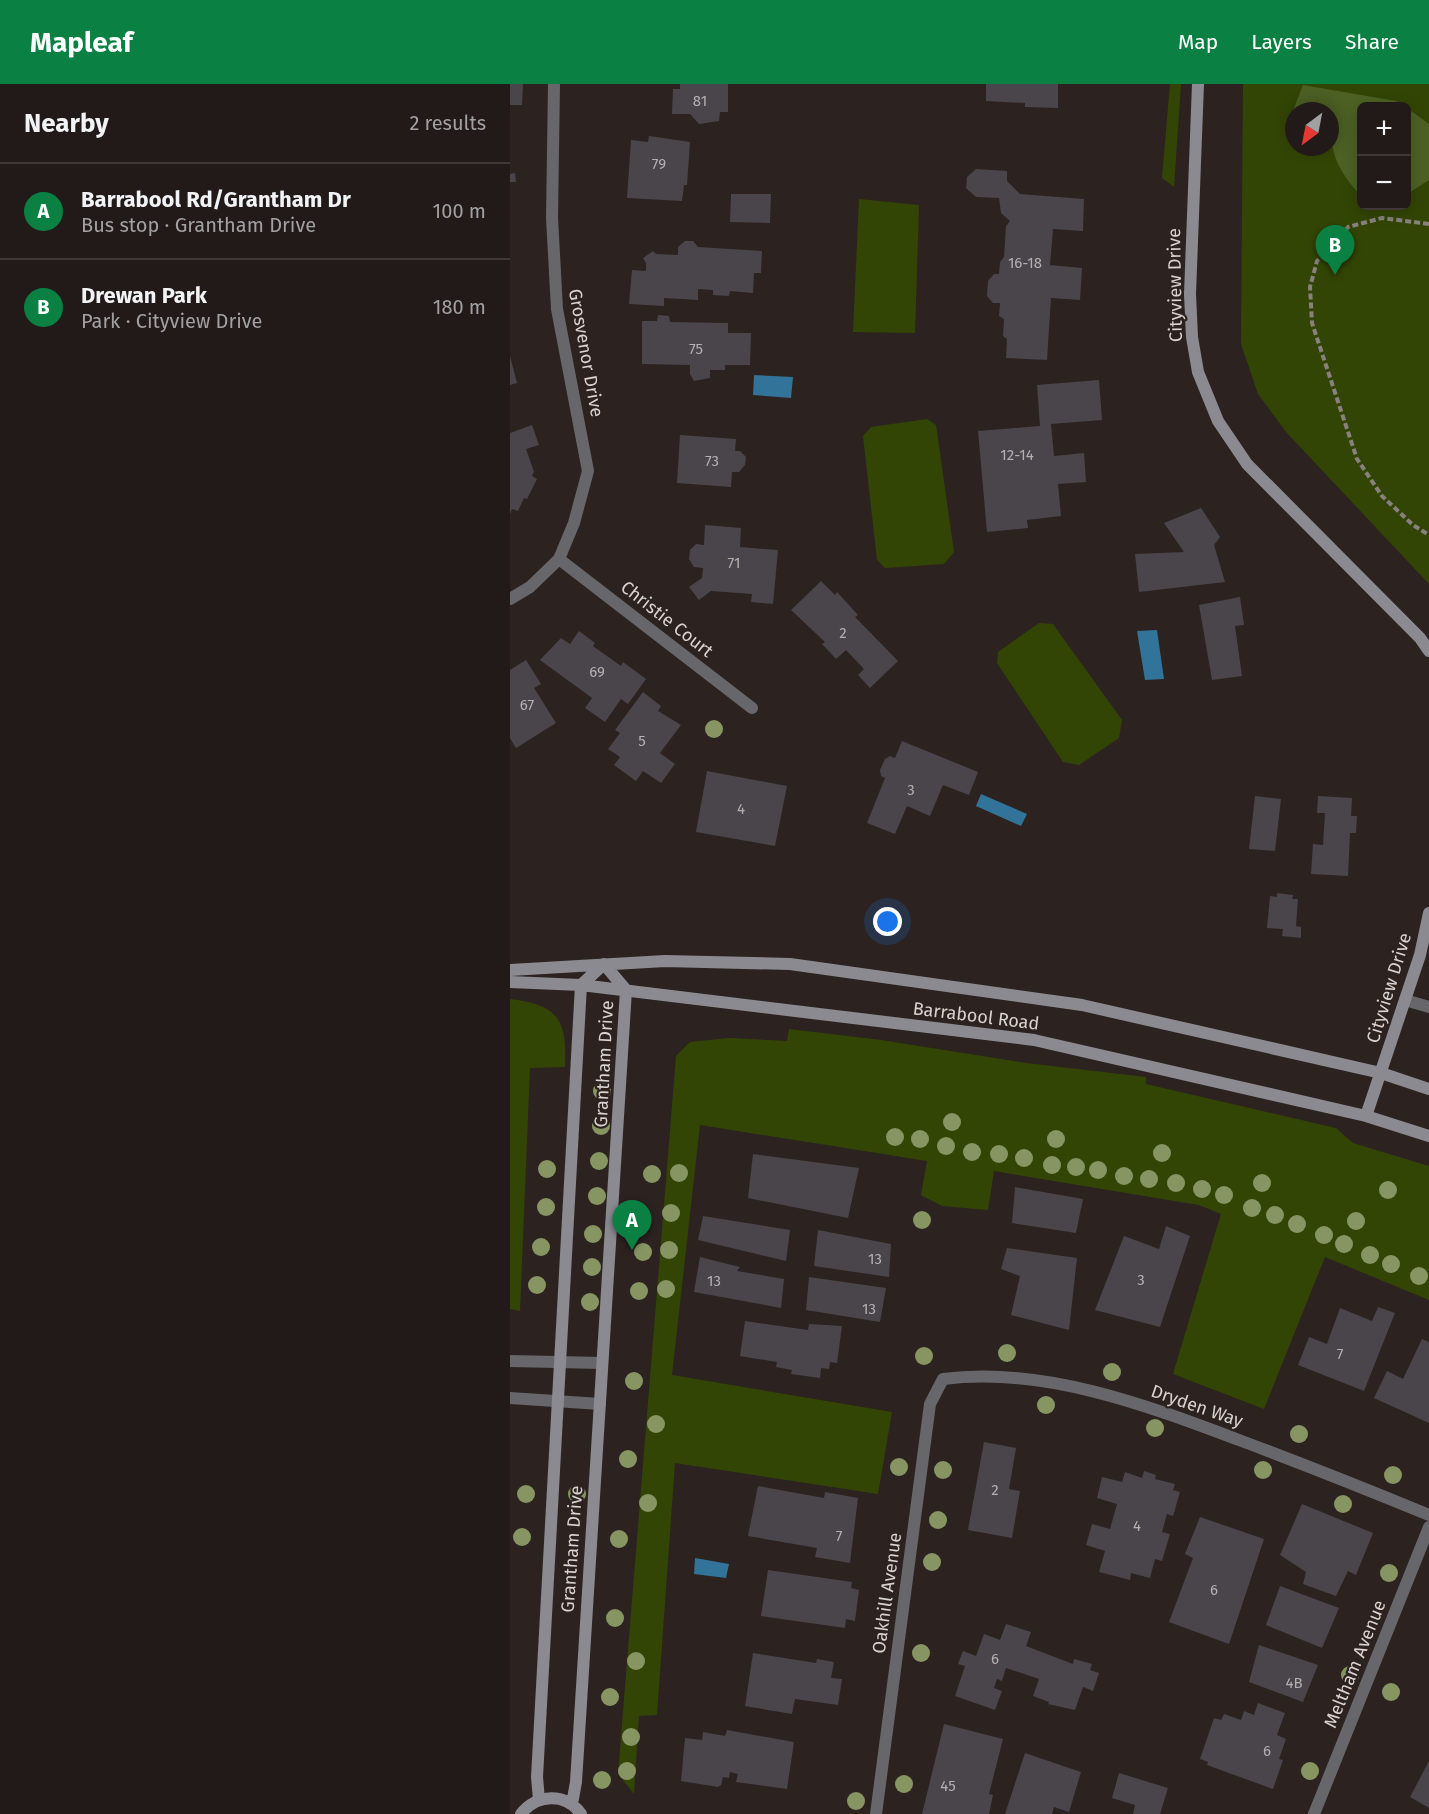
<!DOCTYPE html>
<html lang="en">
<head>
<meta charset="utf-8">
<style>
	:root { --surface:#211a18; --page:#2d2725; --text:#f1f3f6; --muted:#a2a1a2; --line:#3e3837; --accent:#0b8043 }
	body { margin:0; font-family:"Fira Sans",sans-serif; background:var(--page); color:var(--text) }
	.controls { position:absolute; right:18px; top:18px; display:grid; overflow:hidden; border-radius:9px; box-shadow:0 3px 15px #0003 }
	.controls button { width:54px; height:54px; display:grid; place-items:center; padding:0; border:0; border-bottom:2px solid var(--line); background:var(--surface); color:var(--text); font:30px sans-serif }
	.compass { position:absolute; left:775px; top:18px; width:54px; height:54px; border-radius:50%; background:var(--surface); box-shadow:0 3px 15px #0003; rotate:212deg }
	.you { position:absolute; left:378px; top:838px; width:21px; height:21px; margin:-15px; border:4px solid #fff; border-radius:50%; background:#1a73e8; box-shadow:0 0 0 9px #1a73e833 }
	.badge { display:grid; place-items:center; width:39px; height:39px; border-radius:50%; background:var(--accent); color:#fff; font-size:20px; font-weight:700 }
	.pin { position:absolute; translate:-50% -50px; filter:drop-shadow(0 2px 3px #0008) }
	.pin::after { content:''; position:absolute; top:32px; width:21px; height:18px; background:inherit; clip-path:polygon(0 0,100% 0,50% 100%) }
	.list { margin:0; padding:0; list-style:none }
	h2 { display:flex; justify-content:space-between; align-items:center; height:78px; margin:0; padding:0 24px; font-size:26px }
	h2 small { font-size:20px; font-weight:400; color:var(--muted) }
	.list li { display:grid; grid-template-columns:39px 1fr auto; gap:18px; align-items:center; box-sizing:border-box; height:96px; padding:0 24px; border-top:2px solid var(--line) }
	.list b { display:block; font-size:22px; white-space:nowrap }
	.list p { margin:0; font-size:20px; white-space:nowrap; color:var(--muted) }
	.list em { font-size:20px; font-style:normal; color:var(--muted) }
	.map { position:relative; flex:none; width:919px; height:1730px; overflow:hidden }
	header { display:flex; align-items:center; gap:36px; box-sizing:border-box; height:84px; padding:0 30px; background:var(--accent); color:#fff }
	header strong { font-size:28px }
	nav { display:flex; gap:33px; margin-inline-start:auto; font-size:21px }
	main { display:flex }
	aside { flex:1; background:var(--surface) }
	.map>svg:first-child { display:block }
</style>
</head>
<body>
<header>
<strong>Mapleaf</strong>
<nav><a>Map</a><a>Layers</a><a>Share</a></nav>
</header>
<main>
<aside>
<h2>Nearby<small>2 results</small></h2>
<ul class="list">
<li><span class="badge">A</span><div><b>Barrabool Rd/Grantham Dr</b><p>Bus stop · Grantham Drive</p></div><em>100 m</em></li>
<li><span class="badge">B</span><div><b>Drewan Park</b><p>Park · Cityview Drive</p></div><em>180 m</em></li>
</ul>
</aside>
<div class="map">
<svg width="919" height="1730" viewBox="0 0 919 1730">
	<rect width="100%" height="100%" fill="#2c2320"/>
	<path fill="#334505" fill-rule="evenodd" d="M660 0H671L664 103 652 94Z
		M733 0H919V500L777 349 748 310 731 260ZM852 22H896V122H852ZM784 27H820V63H784Z
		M349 115 409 121 405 249 343 248Z
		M417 335 426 341 444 468 434 480 375 484 367 476 353 352 361 343Z
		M529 539 543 540 612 636 609 654 569 681 553 678 487 579 488 568Z
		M0 915C49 921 57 936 55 983L20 984 10 1227 0 1225Z
		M279 945 371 956 516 979 636 993V1000L826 1044 843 1059 919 1082V1216L815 1173 754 1325 663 1290 711 1130 689 1121 484 1087 478 1126 432 1122 411 1111 417 1077 190 1041 162 1291 382 1328 368 1410 165 1379 147 1631 129 1632 124 1710 108 1690 166 972 180 958 219 954 277 957Z"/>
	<path fill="#4d6124" d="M793 1 886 17 894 22H852L851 112C824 82 820 67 820 27H784V36L781 32Z
		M897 24 919 40V96L897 110Z"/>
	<path fill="#317399" d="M244 291 283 293 281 314 243 311Z
		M647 546 654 595 635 596 627 547Z
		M471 710 517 730 511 742 466 722Z
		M185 1474 219 1480 216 1494 184 1490Z"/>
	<path fill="#4a444b" d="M0 0H13L12 21H0Z
		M170 0H218V28H210L209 37 189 40 180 30H162L163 5H170Z
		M476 0H548V24L515 23V19L476 17Z
		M139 52 180 58 177 101H174L172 117 117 114 121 56 138 58Z
		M466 85 497 87V97L510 110 574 115 573 147 543 145 540 181 572 184 570 216 541 214 537 276 496 274 497 255 493 252 494 235 489 232 490 219H483L477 212 478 197 484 190H489L490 178 494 173 496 142 500 137 491 129 489 114 466 113 456 104 457 93Z
		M5 89 6 98H0V90Z
		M221 110H261L260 139 220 138Z
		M175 157H183L188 163 252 167 251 189H244L243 209 220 207 219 212 203 211V206L188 205V216L154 214V222L119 220 122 186 136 187V179L133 174 143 167 146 170 168 171V163Z
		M148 231 159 232 160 238 218 239V249H241L240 281H215V286H200V294L184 297 180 290V281L132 280V237H147Z
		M0 272 7 299 0 301Z
		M589 296 592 336 541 340 544 372 574 369 576 398 548 400 551 432 517 436 518 444 477 448 468 347 530 342 527 301Z
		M22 341 29 361 16 365 24 388 22 392 27 395 17 415 14 414 8 427 2 425 0 430V349Z
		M170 351 226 355 225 367H230L236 373 235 381 229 388H222L221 403 167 399Z
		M691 424 710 453 704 461 715 498 629 508 625 470 674 468 654 439Z
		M195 441 231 444 230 463 268 466 263 520 241 518 242 510 201 507 189 516 179 503 192 494 193 484 184 483 179 475 180 466 186 460 194 461Z
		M311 497 325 511 327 508 348 531 345 533 388 577 360 604 348 591 354 585 336 566 326 575 312 560 315 558 281 526Z
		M730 513 734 541 725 542 732 592 702 596 689 521Z
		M69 547 85 559 83 562 111 582 113 578 136 595 118 620 111 615 95 638 75 624 82 614 30 576 51 554 60 560Z
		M16 576 31 600 24 604 46 639 6 664 0 654V586Z
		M133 608 151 622 148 627 171 641 150 669 165 680 151 699 133 687 126 697 104 681 110 673 98 665 110 649 105 646Z
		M392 657 468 688 459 711 433 701 420 732 397 722 385 750 357 739 375 694 371 692 370 686 375 675 380 672 385 674Z
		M197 687 277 702 265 762 186 748Z
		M745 712 771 715 765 767 739 765Z
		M808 712 842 714 841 732H847L846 749H840L838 792 801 790 803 760 813 761 815 729H807Z
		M767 809 783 811 782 815H788L786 842 791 843V854L772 852 773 845 757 844 760 812 767 813Z
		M243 1070 349 1084 338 1134 238 1114Z
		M505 1103 573 1115 566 1149 502 1139Z
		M193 1132 280 1146 276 1177 188 1156Z
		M656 1142 680 1152 650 1243 585 1226 614 1152 649 1165Z
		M308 1146 381 1160 379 1193 304 1182Z
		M497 1164 567 1174 559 1246 501 1231 510 1192 491 1185Z
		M190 1173 230 1183 227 1187 274 1195 271 1224 184 1208Z
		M299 1193 376 1204 370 1238 296 1226Z
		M868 1223 885 1229 854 1307 788 1281 799 1253 817 1260 830 1224 862 1237Z
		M235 1237 298 1246 299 1240 332 1242 327 1279 320 1278 319 1285 311 1284 310 1294 281 1290 282 1286 266 1283 267 1278 230 1272Z
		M912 1255 919 1258V1339L864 1314 877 1287 893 1295Z
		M474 1358 506 1364 499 1405 510 1407 502 1454 458 1446Z
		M634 1387 646 1391 645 1395 665 1400 663 1406 670 1408 663 1432 657 1430 652 1448 660 1450 652 1477 645 1475 640 1494 621 1489 620 1496 589 1488 595 1467 576 1461 582 1440 600 1445 607 1420 587 1414 592 1393 612 1398 615 1388 632 1394Z
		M248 1402 314 1414 315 1408 348 1414 340 1479 305 1473 307 1464 238 1452Z
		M792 1420 863 1449 846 1491 838 1487 826 1512 793 1500 796 1488 770 1471Z
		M690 1433 754 1455 719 1560 659 1538 683 1474 675 1470Z
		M258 1486 342 1498 341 1504 349 1506 345 1537 336 1535 335 1544 251 1532Z
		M770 1502 829 1524 812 1564 756 1541Z
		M496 1540 521 1548 516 1562 563 1580 564 1575 582 1580 580 1586 589 1589 583 1607 573 1603 565 1626 538 1620 539 1618 523 1612 529 1595 496 1584 492 1597 487 1595 484 1604 492 1607 485 1626 445 1612 455 1582 448 1580 453 1567 466 1572 474 1550 490 1556Z
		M749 1561 808 1581 793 1618 739 1598Z
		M243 1569 306 1579 307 1575 324 1578 321 1594 332 1595 328 1621 285 1615 282 1630 235 1622Z
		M748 1619 775 1629 767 1651 776 1655 769 1675 773 1676 763 1705 697 1681 698 1678 690 1675 704 1634 711 1636 714 1630 731 1636 734 1627 744 1631Z
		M434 1640 493 1655 479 1710 483 1711 479 1730H412Z
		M217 1646 284 1658 277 1705 226 1698 228 1690 220 1688 219 1694 213 1693 211 1701 208 1703 171 1697 175 1654 192 1656 193 1648 215 1652Z
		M515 1669 571 1688 559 1728 544 1723 542 1730H495Z
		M919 1677V1724L900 1713Z
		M609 1689 658 1704 650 1730H623L625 1721 602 1714Z"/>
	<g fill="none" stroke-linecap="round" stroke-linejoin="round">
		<path stroke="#88817e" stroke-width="4" stroke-dasharray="6 3" stroke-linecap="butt" d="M919 140 872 134 838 143 807 177 800 203 802 239 847 375 872 412 903 441 919 451"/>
		<path stroke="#67666a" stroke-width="12" d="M895 916 919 923"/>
		<path stroke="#67666a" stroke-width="12" d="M49 475 242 624
			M0 515 20 503 49 475 64 439 78 387 47 225 42 134 44 0
			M0 1277 92 1279
			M0 1314 90 1320
			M366 1730 420 1320 433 1295C533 1282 636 1321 729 1356 793 1380 856 1405 919 1431
			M804 1730 919 1443"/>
		<path stroke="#8c8a91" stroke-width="12" d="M688 0 680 210 682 253 688 288 708 337 737 380 910 554 919 567
			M0 886 155 877 280 880 572 921 871 989 919 1005
			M0 898 71 901 524 956 856 1032 919 1052
			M856 1032 910 871 919 829
			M29 1716 27 1693 71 901 94 880
			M62 1720 66 1698 116 906 94 880
			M11 1730C26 1710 56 1708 71 1730"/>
	</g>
	<g fill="#879563">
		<circle cx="204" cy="645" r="9"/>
		<circle cx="92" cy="1007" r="9"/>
		<circle cx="442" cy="1038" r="9"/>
		<circle cx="91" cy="1042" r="9"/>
		<circle cx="385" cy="1053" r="9"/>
		<circle cx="410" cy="1055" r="9"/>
		<circle cx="546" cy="1055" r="9"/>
		<circle cx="436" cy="1062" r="9"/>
		<circle cx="462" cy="1068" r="9"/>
		<circle cx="652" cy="1069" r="9"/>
		<circle cx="489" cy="1070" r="9"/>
		<circle cx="514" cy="1074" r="9"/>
		<circle cx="89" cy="1077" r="9"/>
		<circle cx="542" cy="1081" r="9"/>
		<circle cx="566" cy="1083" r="9"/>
		<circle cx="37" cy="1085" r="9"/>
		<circle cx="588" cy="1086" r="9"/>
		<circle cx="169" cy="1089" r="9"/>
		<circle cx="142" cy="1090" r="9"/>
		<circle cx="614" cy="1092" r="9"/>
		<circle cx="639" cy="1095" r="9"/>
		<circle cx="666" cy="1099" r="9"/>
		<circle cx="752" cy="1099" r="9"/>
		<circle cx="692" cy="1105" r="9"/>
		<circle cx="878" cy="1106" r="9"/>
		<circle cx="714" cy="1111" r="9"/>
		<circle cx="87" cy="1112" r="9"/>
		<circle cx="36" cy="1123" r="9"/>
		<circle cx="742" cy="1124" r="9"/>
		<circle cx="161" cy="1129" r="9"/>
		<circle cx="765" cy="1131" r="9"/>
		<circle cx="412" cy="1136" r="9"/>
		<circle cx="846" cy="1137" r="9"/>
		<circle cx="787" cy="1140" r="9"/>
		<circle cx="83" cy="1150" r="9"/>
		<circle cx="814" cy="1151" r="9"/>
		<circle cx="834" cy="1160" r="9"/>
		<circle cx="31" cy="1163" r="9"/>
		<circle cx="159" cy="1166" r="9"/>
		<circle cx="133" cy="1168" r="9"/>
		<circle cx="860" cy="1171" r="9"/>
		<circle cx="881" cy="1180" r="9"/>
		<circle cx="82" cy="1183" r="9"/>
		<circle cx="909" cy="1192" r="9"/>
		<circle cx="27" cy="1201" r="9"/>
		<circle cx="156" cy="1205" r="9"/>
		<circle cx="129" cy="1207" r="9"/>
		<circle cx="80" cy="1218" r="9"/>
		<circle cx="497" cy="1269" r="9"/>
		<circle cx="414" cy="1272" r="9"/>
		<circle cx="602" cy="1288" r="9"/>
		<circle cx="124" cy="1297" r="9"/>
		<circle cx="536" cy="1321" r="9"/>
		<circle cx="146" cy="1340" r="9"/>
		<circle cx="645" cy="1344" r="9"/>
		<circle cx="789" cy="1350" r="9"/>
		<circle cx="118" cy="1375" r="9"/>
		<circle cx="389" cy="1383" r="9"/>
		<circle cx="433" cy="1386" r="9"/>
		<circle cx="753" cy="1386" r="9"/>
		<circle cx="883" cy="1391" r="9"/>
		<circle cx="16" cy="1410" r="9"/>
		<circle cx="67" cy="1410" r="9"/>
		<circle cx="138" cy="1419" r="9"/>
		<circle cx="833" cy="1420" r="9"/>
		<circle cx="428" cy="1436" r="9"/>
		<circle cx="12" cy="1453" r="9"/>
		<circle cx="109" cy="1455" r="9"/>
		<circle cx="422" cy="1478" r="9"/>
		<circle cx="879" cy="1489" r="9"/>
		<circle cx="105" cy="1534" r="9"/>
		<circle cx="411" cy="1569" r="9"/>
		<circle cx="126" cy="1577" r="9"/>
		<circle cx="840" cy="1591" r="9"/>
		<circle cx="881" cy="1608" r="9"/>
		<circle cx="100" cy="1613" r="9"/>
		<circle cx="121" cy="1653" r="9"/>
		<circle cx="117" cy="1687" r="9"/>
		<circle cx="800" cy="1687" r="9"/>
		<circle cx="92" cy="1696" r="9"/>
		<circle cx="394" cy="1700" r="9"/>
		<circle cx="346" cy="1717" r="9"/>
	</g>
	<g text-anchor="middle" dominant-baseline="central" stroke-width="4.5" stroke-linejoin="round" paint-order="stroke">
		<g font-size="15" fill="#b5afb0">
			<text x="190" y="17">81</text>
			<text x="149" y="80">79</text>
			<text x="515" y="179">16-18</text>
			<text x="186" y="265">75</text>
			<text x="507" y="371">12-14</text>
			<text x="202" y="377">73</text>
			<text x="224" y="479">71</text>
			<text x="333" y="549">2</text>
			<text x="87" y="588">69</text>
			<text x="17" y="621">67</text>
			<text x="132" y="657">5</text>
			<text x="401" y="706">3</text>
			<text x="231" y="725">4</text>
			<text x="365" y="1175">13</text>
			<text x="631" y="1196">3</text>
			<text x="204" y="1197">13</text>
			<text x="359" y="1225">13</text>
			<text x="830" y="1270">7</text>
			<text x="485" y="1406">2</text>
			<text x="627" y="1442">4</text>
			<text x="329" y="1452">7</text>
			<text x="704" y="1506">6</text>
			<text x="485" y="1575">6</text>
			<text x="784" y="1599">4B</text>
			<text x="757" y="1667">6</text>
			<text x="438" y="1702">45</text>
		</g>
		<g font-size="18" fill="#d9d3d1" stroke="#2c2320">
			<text transform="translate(665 201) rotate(-91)">Cityview Drive</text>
			<text transform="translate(76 269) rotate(80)">Grosvenor Drive</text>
			<text transform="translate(157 535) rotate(38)">Christie Court</text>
			<text transform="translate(879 904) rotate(-73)">Cityview Drive</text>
			<text transform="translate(466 932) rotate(7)">Barrabool Road</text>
			<text transform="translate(94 980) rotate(-87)">Grantham Drive</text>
			<text transform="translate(687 1322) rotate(19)">Dryden Way</text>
			<text transform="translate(62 1465) rotate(-86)">Grantham Drive</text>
			<text transform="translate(377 1509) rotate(-82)">Oakhill Avenue</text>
			<text transform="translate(845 1580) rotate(-68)">Meltham Avenue</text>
		</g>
	</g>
</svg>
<div class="controls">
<button>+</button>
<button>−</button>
</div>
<svg class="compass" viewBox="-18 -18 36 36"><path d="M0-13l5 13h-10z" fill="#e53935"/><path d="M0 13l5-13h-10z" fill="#a2a1a2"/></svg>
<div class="you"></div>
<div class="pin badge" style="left:122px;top:1166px">A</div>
<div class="pin badge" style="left:825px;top:191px">B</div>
</div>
</main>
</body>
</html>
